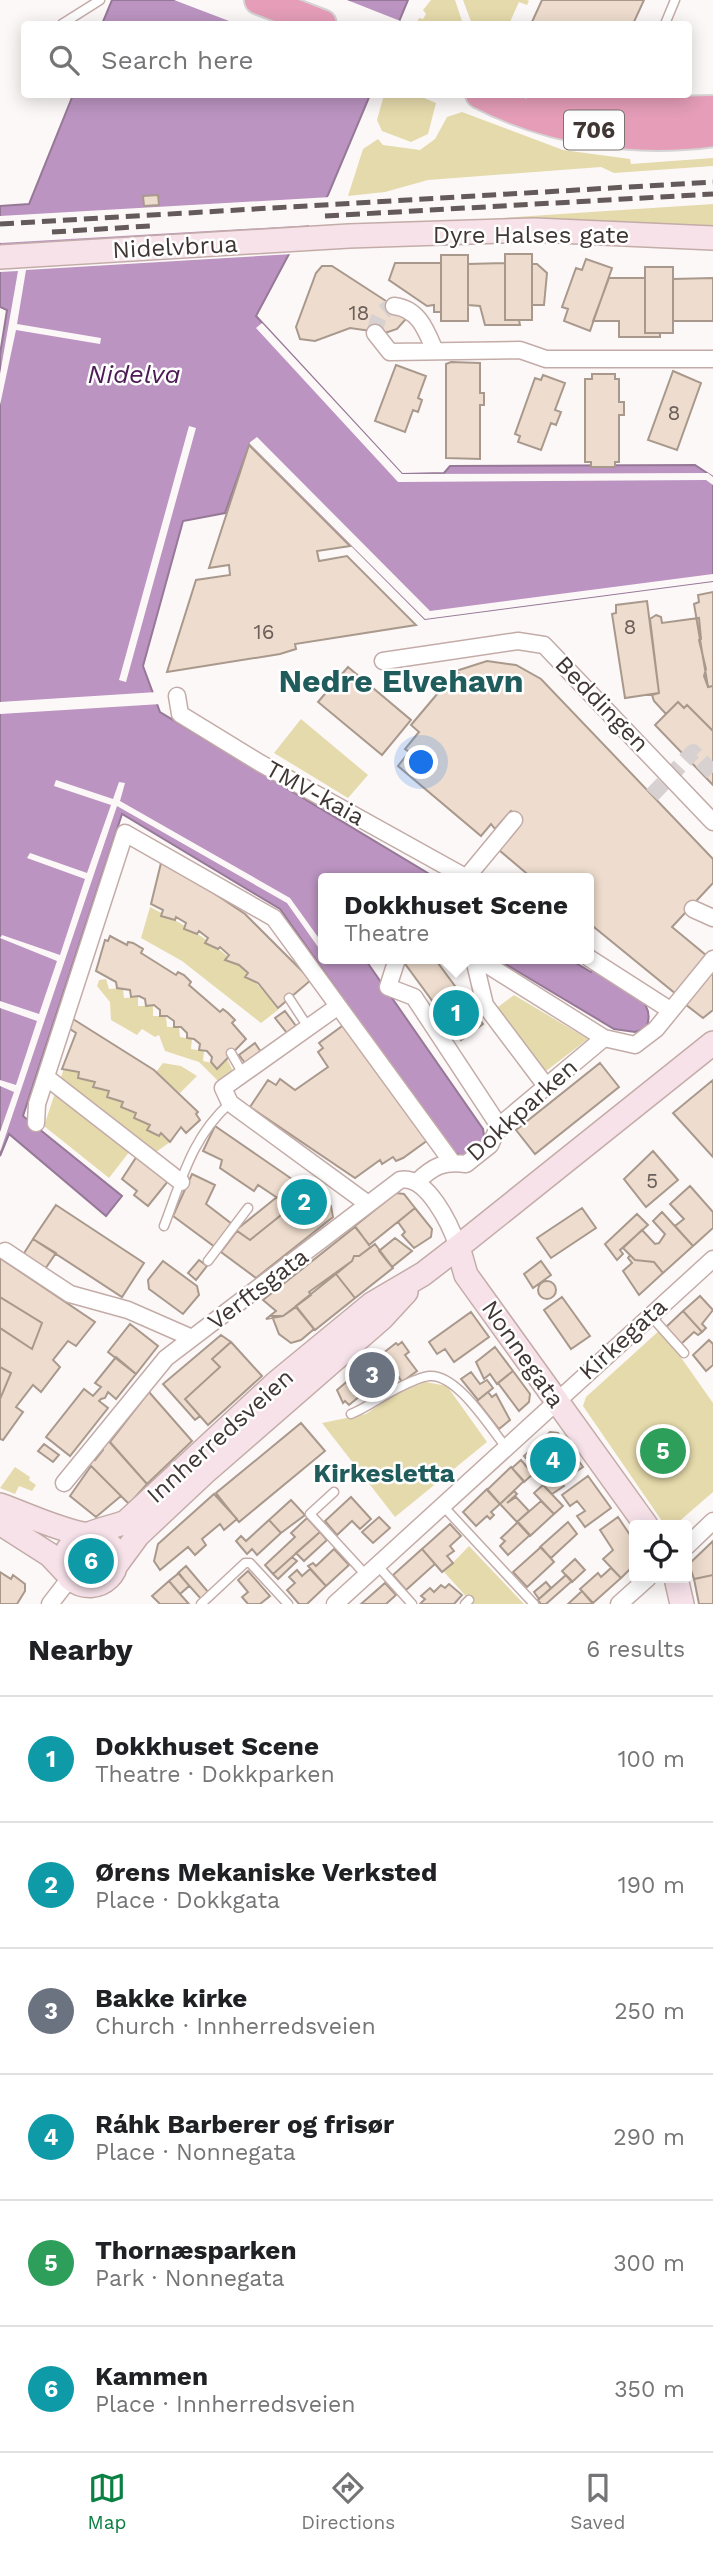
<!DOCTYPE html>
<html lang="en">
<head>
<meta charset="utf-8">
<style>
	:root { --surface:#fff; --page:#f2f2f2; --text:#202124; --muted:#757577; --line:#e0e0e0; --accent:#0b8043 }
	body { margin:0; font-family:"Work Sans",sans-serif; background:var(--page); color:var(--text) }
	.controls { position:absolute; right:21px; bottom:21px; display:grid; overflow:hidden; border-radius:7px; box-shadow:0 4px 18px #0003 }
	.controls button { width:63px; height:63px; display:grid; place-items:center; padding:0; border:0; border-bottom:2px solid var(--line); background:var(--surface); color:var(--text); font:35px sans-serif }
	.you { position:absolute; left:422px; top:763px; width:24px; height:24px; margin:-18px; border:5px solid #fff; border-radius:50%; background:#1a73e8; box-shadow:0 0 0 10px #1a73e833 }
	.badge { display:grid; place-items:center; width:46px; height:46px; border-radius:50%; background:var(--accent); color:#fff; font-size:23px; font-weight:700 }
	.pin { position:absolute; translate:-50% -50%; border:4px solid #fff; box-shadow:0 2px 7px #0006 }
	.popup { position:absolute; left:318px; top:873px; width:276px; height:91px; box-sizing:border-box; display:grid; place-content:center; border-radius:7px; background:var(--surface); filter:drop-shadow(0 2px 5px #0005); font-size:23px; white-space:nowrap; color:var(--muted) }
	.popup b { font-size:26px; color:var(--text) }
	.popup::after { content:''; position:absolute; left:50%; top:100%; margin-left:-14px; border:14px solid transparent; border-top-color:var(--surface) }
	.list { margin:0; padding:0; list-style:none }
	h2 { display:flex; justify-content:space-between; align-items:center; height:91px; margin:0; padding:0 28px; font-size:30px }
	h2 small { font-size:23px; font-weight:400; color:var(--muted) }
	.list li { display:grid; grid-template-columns:46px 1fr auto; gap:21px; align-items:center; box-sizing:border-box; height:126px; padding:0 28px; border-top:2px solid var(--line) }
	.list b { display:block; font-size:26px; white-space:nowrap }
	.list p { margin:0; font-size:23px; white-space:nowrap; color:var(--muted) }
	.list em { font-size:23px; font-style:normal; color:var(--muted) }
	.icon { flex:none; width:38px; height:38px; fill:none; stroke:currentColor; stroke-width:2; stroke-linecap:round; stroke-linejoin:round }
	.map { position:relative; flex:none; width:713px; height:1604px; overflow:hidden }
	.search { position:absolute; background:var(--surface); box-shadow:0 4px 18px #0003; left:21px; right:21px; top:21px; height:77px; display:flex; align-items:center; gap:18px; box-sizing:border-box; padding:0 24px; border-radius:7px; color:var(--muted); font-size:26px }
	.sheet { height:847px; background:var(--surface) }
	nav { display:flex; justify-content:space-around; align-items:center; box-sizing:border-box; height:98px; border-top:2px solid var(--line); background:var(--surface); font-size:19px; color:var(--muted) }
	nav a { display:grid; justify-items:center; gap:4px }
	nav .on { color:var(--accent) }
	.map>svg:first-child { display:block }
</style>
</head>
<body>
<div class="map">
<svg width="713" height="1604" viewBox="0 0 713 1604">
	<rect width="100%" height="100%" fill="#fdf8f8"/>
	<path fill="#e5daab" d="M431 0H455L463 24H416L419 18 423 19 426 14 423 10Z
		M463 0H527L529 1 527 5 519 2 509 24H472Z
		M384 95H417L436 103 428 134 411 142 382 131 377 120Z
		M462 112 563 150 630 159 631 164 713 158V166L614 173 601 167 428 180 385 192 348 196 363 149 378 139 383 145 420 150 435 139 447 117Z
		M713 204V227L426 223Z
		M301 719 368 775 348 798 274 753Z
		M150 907C201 932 244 963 278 1010L261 1023 182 961 141 938Z
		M106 979 109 989 123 988 124 998 138 997V1006H153V1016H166L167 1027H179L180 1037 192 1039 191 1049 204 1051 203 1061 212 1063 226 1057 233 1071 219 1082 199 1062 165 1051 159 1035 155 1037 142 1029 137 1035 111 1020 110 1002 97 986 99 980Z
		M514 995 588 1039 546 1071 494 1010Z
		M163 1063 181 1066 197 1076 180 1093 156 1072Z
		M65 1064 97 1081 170 1142 156 1152 60 1081Z
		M55 1093 130 1151 109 1178 44 1126Z
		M661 1329 713 1403V1492L675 1525 664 1524 583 1406 586 1397Z
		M426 1382 447 1386 487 1442 395 1517 322 1423 366 1414 395 1394Z
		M15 1467 30 1477 29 1480 36 1485 32 1491 19 1486 15 1494 0 1488Z
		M469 1546 524 1604H473L444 1572Z"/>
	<path fill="#bb94c1" stroke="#967897" stroke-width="2" d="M112 0H408L398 24H102Z
		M73 95H370L328 195 289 254 256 316 402 474 444 473 450 466 695 465 713 477V581L425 619 250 443 225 513 183 521 143 666 160 712 436 878H323V959H369L367 962 483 1129 485 1142 463 1157 449 1149 280 909 122 814 23 1116 122 1196 106 1216 9 1134 0 1156V354L7 310 0 307V206L29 204Z
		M497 959H569L591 972 594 968C615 980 660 998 646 1028L635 1032 614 1029Z"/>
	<path fill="#fdf8f8" d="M174 0H347L403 22 401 24H237Z
		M331 197 313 225 0 243V216Z
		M311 228 293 254 26 270 17 324 101 338 100 344 16 330 0 405V374L18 271 0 272V246Z
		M262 323 402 474 708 473 713 477V485L706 480 398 482 256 328Z
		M189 426 196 428 126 682 119 680Z
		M257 437 430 611 713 574V581L425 619 249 443Z
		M157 692 161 704 0 714V702Z
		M56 780 113 799 119 782 125 783 120 801 290 898 323 944V954L287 903 117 806 0 1152V1132L14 1092 0 1086V1080L16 1085 37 1021 0 1008V1001L39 1014 57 961 0 938 2 935 60 955 85 879 27 858 30 853 87 873 111 805 54 786Z"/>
	<path fill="#eeddce" stroke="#a9998c" stroke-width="2" d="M542 0H644L633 24H538L532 22Z
		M158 195 159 205 144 206 143 196Z
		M505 254H532V320H505Z
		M441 255H468V321H441Z
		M586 259 612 268 590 331 564 321 568 309 562 307 576 268 582 270Z
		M395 263H441V312H434V305L427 306 389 280Z
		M505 263V320H519L520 325H485L480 306 468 305V264Z
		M532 264H537L547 273 544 305H532Z
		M322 266H332L403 312 405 320 397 329 385 333 350 328 315 341 300 339 296 327 316 273Z
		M645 267H673V333H645Z
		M609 278H645V333H660V337H619V321H593Z
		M713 278V321H673V279Z
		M451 362 480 363V393H484V405H480V459L446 458V364Z
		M396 365 426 376 418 398 422 400 418 412 413 410 405 432 375 421Z
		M673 371 701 383 677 450 648 440Z
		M592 374H615V379H619V402H624V415H619V462H615V467H591V462H585V379H592Z
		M543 375 565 383 555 410 561 412 556 425 551 423 541 450 518 442 520 436 515 434 535 378 541 380Z
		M249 445 350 546 317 551 319 561 347 556 416 625 295 644 296 649 280 654 167 672 196 580 230 575 229 565 209 568Z
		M713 592V686L708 687 694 604 699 602 698 595Z
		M647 601 659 693 625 698 612 614 616 613V605Z
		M656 615 661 617 662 623 699 618 701 639 699 640 706 669 704 676 708 687 713 686V731L687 705 684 708 678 702 666 714 654 701 652 695 659 693 650 619Z
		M487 661 516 665 541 679 713 859V883L672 927 707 956 676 994 589 923V878H532L499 850 522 821 511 811 495 829 491 824 481 836 398 766 409 752 405 749 419 732 411 725 454 674 461 680 463 677 456 671Z
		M348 667 411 720 382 755 318 702Z
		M678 702 684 708 687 705 713 731V785L655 725Z
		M161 863 197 882 245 914 311 980 278 1008 258 983 245 977 248 973 239 965 225 960 229 955 220 947 218 949 205 943 208 938 199 931 197 934 184 929 186 923 176 917 175 920 161 916 163 910 151 904Z
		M110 936 127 945 128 942 133 943 143 949 141 953 176 975 178 972 184 975 191 982 189 985 220 1012 223 1009 228 1013 235 1020 232 1023 246 1039 217 1069 211 1062 212 1057 207 1051 199 1050 200 1044 194 1039 187 1038V1033L181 1027H174V1021L167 1016H160V1010L154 1005 146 1006 145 999 139 996 131 997 130 990 117 988 116 982 96 971 105 940 108 941Z
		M406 959H435L483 1024 461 1040 403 961Z
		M713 971V1010L703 1018 685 1004Z
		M285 1011 296 1026 287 1033 275 1018Z
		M73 1019 154 1070 198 1112 196 1114 200 1120 186 1133 181 1127 170 1142 161 1133 159 1136 147 1130 150 1125 134 1118 136 1113 121 1107 123 1102 107 1097 109 1091 93 1087 95 1082 78 1078 79 1072 62 1069 76 1033 70 1029Z
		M345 1024 428 1140 403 1158 396 1161 393 1157 382 1164 380 1160 355 1178 250 1107 268 1080 276 1085 280 1079 295 1090 328 1067 318 1052 323 1048 319 1043Z
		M255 1043 261 1052 245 1063 239 1055Z
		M600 1063 619 1087 535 1154 516 1130Z
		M713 1080V1157L673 1113Z
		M215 1126 331 1206 333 1217 256 1278 221 1252 237 1231 250 1240 291 1207 258 1185 254 1191 220 1168 222 1160 203 1151Z
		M653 1151 678 1180 646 1207 624 1179Z
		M137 1156 169 1180 148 1206 134 1195 137 1191 122 1179Z
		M192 1174 215 1185 206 1204 232 1224 215 1247 173 1216Z
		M690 1186 713 1212V1228L693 1246 675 1226 684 1219 670 1204Z
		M396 1193 404 1194 415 1208 369 1245 355 1226Z
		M277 1197 291 1207 250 1240 236 1230Z
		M56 1205 144 1263 122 1297 33 1239Z
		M415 1208 432 1229 431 1237 414 1248 402 1235 405 1232 398 1222Z
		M582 1208 596 1228 551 1258 537 1238Z
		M662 1212 693 1246 663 1273 654 1262 635 1260 623 1248 642 1230 655 1244 659 1243 665 1234 653 1221Z
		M637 1214 648 1225 620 1250 623 1254 617 1260 605 1244Z
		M355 1227 371 1247 359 1256H354L352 1261 309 1292 311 1295 283 1316 266 1319 276 1311 263 1300Z
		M395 1238 412 1251 392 1267 379 1251Z
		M33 1239 56 1253 43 1272 21 1258Z
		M375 1244 393 1268 355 1298 336 1274 352 1261 354 1256H359Z
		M630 1255 635 1260 654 1262 663 1273 639 1295 623 1271 632 1263 628 1258Z
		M0 1258 95 1322 76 1346 68 1341 53 1360 60 1367 41 1392 33 1385 16 1407 23 1412 3 1440 0 1439V1399L11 1373 0 1367V1328L32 1349 42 1323 0 1297Z
		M199 1260 207 1266 196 1280 188 1273Z
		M163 1261 197 1286 199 1295 183 1314 149 1289 148 1280Z
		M541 1261 551 1275 533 1288 524 1274Z
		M336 1274 355 1298 315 1330 296 1306Z
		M538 1290a9 9 0 1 1 18 0a9 9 0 1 1-18 0Z
		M700 1296 713 1310 702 1324 706 1328 702 1332 683 1311Z
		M0 1297 42 1323 32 1349 0 1328Z
		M562 1297 590 1336 571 1349 544 1310Z
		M296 1307 314 1329 301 1340 291 1343 279 1334 272 1316H283Z
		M683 1311 702 1332 698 1335 694 1332 681 1344 666 1327Z
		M471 1312 489 1337 454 1362 445 1349 437 1354 429 1342Z
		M130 1324 158 1346 136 1374 108 1352Z
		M221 1335 231 1342 212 1359 220 1367 185 1399 200 1416 195 1420 163 1384Z
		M709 1340 713 1344V1365L706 1371 693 1355Z
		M231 1342 262 1376 208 1425 185 1399 220 1367 212 1359Z
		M402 1342 409 1352 405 1355 417 1371 402 1382 394 1370 391 1381 375 1394H368L362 1399 360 1396 349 1405 345 1401 343 1403 337 1390 350 1379 353 1366 369 1353 382 1354 396 1343 398 1345Z
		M495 1347 513 1371 497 1384 490 1374 484 1379 476 1362Z
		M116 1357 136 1374 116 1399 108 1392 105 1398 101 1399 99 1401 108 1408 70 1456 46 1437 84 1389 93 1396 101 1387 95 1383Z
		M0 1367 11 1373 0 1399Z
		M513 1371 530 1394 529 1402 519 1411 498 1383Z
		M471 1372 480 1384 487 1380 493 1388 478 1400 461 1379Z
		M149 1392 192 1441 147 1484 110 1442Z
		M488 1392 492 1397 496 1394 510 1420 499 1429 477 1401Z
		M301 1423 325 1451 239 1522 216 1493Z
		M550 1432 558 1433 583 1467 561 1482 564 1486 552 1494 543 1485 558 1474 552 1465 541 1474 524 1456Z
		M106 1438 147 1484 131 1502 128 1503 87 1462 91 1457 95 1460 103 1450 102 1443Z
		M44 1444 59 1455 53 1462 38 1451Z
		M521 1460 533 1474 524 1482 512 1468Z
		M91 1466 121 1496 96 1517 70 1496Z
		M511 1467 524 1481 500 1504 487 1490Z
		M588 1476 611 1508 585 1527 577 1516 585 1511 577 1501 570 1506 562 1495Z
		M543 1485 563 1506 554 1514 534 1493Z
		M487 1489 500 1504 491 1512 494 1515 490 1519 487 1516 476 1526 463 1512Z
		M514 1491 517 1494 507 1503 516 1497 529 1511 517 1522 500 1504Z
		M214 1494 237 1519 224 1530 220 1524 202 1539 206 1545 195 1555 188 1547 160 1570 154 1561 158 1544Z
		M351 1497 371 1519 360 1529 352 1521 337 1535 325 1521Z
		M291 1500 305 1515 281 1533 269 1520Z
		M541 1501 554 1514 530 1536 517 1522Z
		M379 1517 390 1528 373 1543 362 1532Z
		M618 1517 634 1541V1565L621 1578 603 1559 613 1550 600 1530Z
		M307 1518 320 1532 273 1574 265 1565 295 1537 291 1533Z
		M269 1520 281 1533 257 1555 252 1549 247 1554 236 1541 241 1536 246 1541Z
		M518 1522 530 1535 508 1555 500 1546 505 1541 501 1538Z
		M568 1522 577 1534 551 1558 540 1547Z
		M450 1524 461 1536 450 1546 454 1551 447 1556 453 1563 442 1572 422 1549Z
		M320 1532 327 1540 304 1561 296 1553Z
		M713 1541V1575L694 1579 689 1564Z
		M541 1547 554 1562 527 1587 513 1572Z
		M334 1549 349 1565 326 1586 308 1566 313 1563 316 1566Z
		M422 1549 435 1564 406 1590 393 1575Z
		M292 1557 297 1561 278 1579 273 1574Z
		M575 1559 585 1570 572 1582 562 1571Z
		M186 1566 209 1593 201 1599 178 1573Z
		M611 1568 621 1578 593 1603 580 1589 598 1573 601 1577Z
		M310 1569 326 1586 307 1604H299L287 1590 295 1583 289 1577 297 1570 302 1576Z
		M248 1571 270 1596 260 1604H248L242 1597 248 1592 238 1580Z
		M0 1572 11 1579 13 1575 25 1584V1591L17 1604H0Z
		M179 1573 189 1586 180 1594 169 1581Z
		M566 1575 572 1581 546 1604H541L538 1600Z
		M713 1575V1604H699L694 1579Z
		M169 1581 180 1594 189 1604H160L152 1596Z
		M546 1582 551 1588 539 1599 534 1592Z
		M385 1583 396 1595 386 1604H361Z
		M449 1584 462 1595 454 1604H420L425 1599 421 1596 430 1588 434 1592 441 1585 445 1588Z
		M582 1591 593 1604H568Z"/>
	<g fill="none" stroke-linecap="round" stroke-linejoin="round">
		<path stroke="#d7d1d1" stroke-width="16" stroke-dasharray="16 8" stroke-linecap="butt" d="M375 333C377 319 379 311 394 306
			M652 795 693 752 713 773"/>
		<defs>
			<path id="lane" d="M62 24 100 0
				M665 24 675 0
				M289 998 308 1027
				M231 1053 243 1074
				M164 1226C182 1179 192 1137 230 1103
				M208 1261 248 1208
				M650 1315 684 1353
				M351 1414C368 1407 382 1396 398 1388 406 1384 420 1377 429 1376 457 1373 490 1428 506 1447
				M334 1492 310 1514 366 1575
				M443 1506 534 1604
				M377 1565 412 1604
				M201 1604 245 1563H250L288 1604
				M465 1604 469 1600"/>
			<path id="street" d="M394 306C419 309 426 330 435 351
				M375 333 390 352 520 350 546 359H713
				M383 661 518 641 544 645 713 822
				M177 696 180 714 260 763 467 878
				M466 878 514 820
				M693 909 713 918
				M589 958 670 1010
				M397 959 388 987 414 997 499 1126
				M474 959 485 1005 546 1086
				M478 959 604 1038
				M337 1007 223 1088 230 1103 368 1204
				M46 1077 181 1182
				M36 1123 37 1104 125 833 274 918 452 1162
				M417 1182C433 1166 444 1161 466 1164L490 1145 499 1126 604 1038 635 1045 656 1029 713 959
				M5 1251 70 1294 128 1310 192 1338
				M64 1483 166 1358 400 1180C427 1174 451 1226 458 1247
				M687 1546 713 1521
				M50 1604 70 1578
				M335 1604 713 1259
				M619 1604 648 1578"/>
			<path id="secondary" d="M0 257 349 236 535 230 713 238
				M458 1247 466 1275 646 1525
				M0 1505C28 1515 54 1528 83 1534 92 1536 101 1536 108 1543 132 1566 98 1601 70 1578L64 1563C66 1533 103 1531 126 1522L276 1383 372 1304 423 1274 458 1247 713 1043
				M0 1523 50 1555 66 1572
				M116 1565 138 1535 204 1473 382 1318 406 1292
				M676 1578 682 1604"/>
			<path id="highway" d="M259 0 322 24
				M480 94C551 131 635 143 713 132
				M540 94 627 112 713 110"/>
		</defs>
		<use href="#lane" stroke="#c3aca8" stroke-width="11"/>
		<use href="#street" stroke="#c3aca8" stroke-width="19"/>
		<use href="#secondary" stroke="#c3aca8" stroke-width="26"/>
		<use href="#highway" stroke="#d5d3d3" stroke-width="32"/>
		<use href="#lane" stroke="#fff" stroke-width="8"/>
		<use href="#street" stroke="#fff" stroke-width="16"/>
		<use href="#secondary" stroke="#f7e2ea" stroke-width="23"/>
		<use href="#highway" stroke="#e59db8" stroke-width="28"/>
		<path stroke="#635a59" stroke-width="5" stroke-dasharray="14 7" stroke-linecap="butt" d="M325 216 713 194
			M0 224 713 182
			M52 232 150 226"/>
	</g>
	<g text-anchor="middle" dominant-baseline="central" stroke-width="5" stroke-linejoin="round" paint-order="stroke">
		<g font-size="21" fill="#6c605b">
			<text x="359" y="312">18</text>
			<text x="674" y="412">8</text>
			<text x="630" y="626">8</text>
			<text x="264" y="631">16</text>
			<text x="652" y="1180">5</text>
		</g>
		<rect fill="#fff" stroke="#797372" stroke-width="2" x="564" y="110.5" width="60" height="39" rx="5"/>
		<g font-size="23" font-weight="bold" fill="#403735">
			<text x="594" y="130">706</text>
		</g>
		<g font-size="24" fill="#403735" stroke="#fff">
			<text x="531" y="235">Dyre Halses gate</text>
			<text transform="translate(175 247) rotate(-3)">Nidelvbrua</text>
			<text transform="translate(602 704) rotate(46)">Beddingen</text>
			<text transform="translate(315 793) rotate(29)">TMV-kaia</text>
			<text transform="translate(522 1110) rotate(-42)">Dokkparken</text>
			<text transform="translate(258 1289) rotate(-37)">Verftsgata</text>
			<text transform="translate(623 1339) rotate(-42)">Kirkegata</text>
			<text transform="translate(523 1354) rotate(55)">Nonnegata</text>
			<text transform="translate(220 1436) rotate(-42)">Innherredsveien</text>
		</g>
		<g font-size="26" font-style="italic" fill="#4b1b53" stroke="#fff">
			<text x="134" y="374">Nidelva</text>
		</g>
		<g font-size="26" font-weight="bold" fill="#215c5d" stroke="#fff">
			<text x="384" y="1473">Kirkesletta</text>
		</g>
		<g font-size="32" font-weight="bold" fill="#215c5d" stroke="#fff">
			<text x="401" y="681">Nedre Elvehavn</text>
		</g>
	</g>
</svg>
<div class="controls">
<button><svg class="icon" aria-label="locate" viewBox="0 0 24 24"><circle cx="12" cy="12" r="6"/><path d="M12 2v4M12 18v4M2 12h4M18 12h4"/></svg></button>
</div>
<div class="you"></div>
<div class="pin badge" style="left:456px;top:1013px;background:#0f9aa8">1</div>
<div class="popup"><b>Dokkhuset Scene</b>Theatre</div>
<div class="pin badge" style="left:304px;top:1202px;background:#0f9aa8">2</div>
<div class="pin badge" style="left:372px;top:1375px;background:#6b7280">3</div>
<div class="pin badge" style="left:553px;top:1460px;background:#0f9aa8">4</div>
<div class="pin badge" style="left:663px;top:1451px;background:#2e9e5b">5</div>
<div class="pin badge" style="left:91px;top:1561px;background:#0f9aa8">6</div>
<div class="search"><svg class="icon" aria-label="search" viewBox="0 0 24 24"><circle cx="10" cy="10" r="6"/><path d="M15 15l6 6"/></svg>Search here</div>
</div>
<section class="sheet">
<h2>Nearby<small>6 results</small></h2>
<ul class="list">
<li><span class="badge" style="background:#0f9aa8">1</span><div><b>Dokkhuset Scene</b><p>Theatre · Dokkparken</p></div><em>100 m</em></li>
<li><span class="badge" style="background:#0f9aa8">2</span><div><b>Ørens Mekaniske Verksted</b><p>Place · Dokkgata</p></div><em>190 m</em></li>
<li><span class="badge" style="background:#6b7280">3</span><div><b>Bakke kirke</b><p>Church · Innherredsveien</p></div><em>250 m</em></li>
<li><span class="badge" style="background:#0f9aa8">4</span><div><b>Ráhk Barberer og frisør</b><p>Place · Nonnegata</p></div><em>290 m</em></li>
<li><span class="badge" style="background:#2e9e5b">5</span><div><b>Thornæsparken</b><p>Park · Nonnegata</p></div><em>300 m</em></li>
<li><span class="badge" style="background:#0f9aa8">6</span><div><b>Kammen</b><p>Place · Innherredsveien</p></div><em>350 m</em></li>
</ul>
</section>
<nav>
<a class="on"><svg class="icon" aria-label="map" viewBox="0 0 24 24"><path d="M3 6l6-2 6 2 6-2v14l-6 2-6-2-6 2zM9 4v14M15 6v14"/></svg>Map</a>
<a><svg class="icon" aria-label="directions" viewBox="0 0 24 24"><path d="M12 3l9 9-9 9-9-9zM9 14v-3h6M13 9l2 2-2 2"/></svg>Directions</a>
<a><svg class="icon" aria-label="saved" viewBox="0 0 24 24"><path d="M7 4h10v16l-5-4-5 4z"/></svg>Saved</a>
</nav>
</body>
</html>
